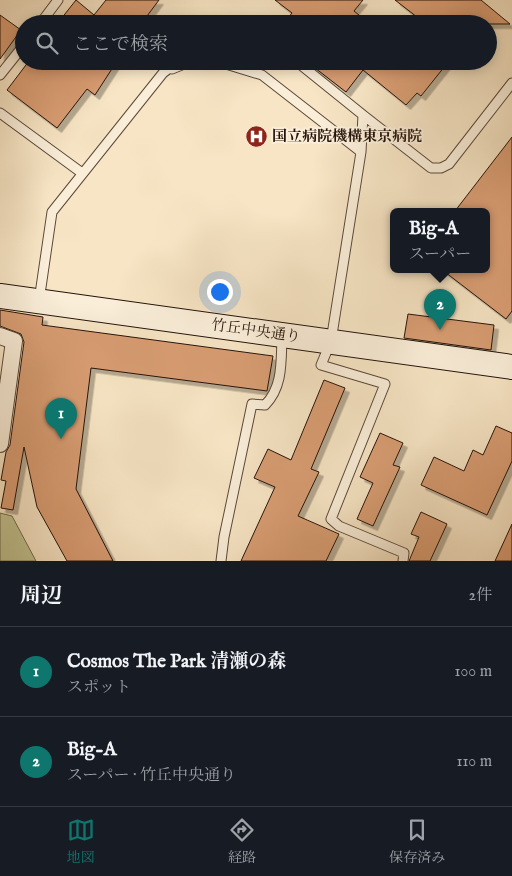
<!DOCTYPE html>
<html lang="ja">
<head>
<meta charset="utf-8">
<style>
	:root { --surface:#171b24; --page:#242831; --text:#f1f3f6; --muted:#9ea1a6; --line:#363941; --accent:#0f766e }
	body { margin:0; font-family:"IM FELL English","Noto Serif JP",serif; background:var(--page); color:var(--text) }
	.you { position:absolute; left:219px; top:291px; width:18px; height:18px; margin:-12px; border:4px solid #fff; border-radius:50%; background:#1a73e8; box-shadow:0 0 0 8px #1a73e833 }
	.badge { display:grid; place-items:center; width:32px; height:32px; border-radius:50%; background:var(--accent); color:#fff; font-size:16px; font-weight:700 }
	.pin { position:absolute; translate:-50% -41px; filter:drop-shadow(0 1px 2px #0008) }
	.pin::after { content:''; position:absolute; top:26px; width:18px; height:15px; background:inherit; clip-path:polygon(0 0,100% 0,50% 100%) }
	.popup { position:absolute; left:390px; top:208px; width:100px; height:65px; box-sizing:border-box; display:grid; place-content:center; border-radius:8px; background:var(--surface); filter:drop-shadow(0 1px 4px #0005); font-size:16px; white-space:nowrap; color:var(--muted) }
	.popup b { font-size:19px; color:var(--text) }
	.popup::after { content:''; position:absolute; left:50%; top:100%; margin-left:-10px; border:10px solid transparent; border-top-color:var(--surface) }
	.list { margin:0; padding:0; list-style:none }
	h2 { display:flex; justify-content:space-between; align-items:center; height:65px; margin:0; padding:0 20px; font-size:21px }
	h2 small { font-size:16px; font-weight:400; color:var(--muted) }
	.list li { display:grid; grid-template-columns:32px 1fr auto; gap:15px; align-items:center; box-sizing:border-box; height:90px; padding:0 20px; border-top:1px solid var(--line) }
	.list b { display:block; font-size:19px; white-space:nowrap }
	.list p { margin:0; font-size:16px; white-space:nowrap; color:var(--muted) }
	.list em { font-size:16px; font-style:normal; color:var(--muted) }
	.icon { flex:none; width:28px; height:28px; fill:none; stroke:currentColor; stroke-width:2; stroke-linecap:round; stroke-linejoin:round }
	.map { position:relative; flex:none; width:512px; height:561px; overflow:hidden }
	.search { position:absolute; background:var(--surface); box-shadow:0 2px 12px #0003; left:15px; right:15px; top:15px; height:55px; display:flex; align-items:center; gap:12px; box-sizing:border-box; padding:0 18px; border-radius:28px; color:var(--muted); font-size:19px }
	.sheet { height:245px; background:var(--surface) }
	nav { display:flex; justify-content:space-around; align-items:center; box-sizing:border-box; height:70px; border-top:1px solid var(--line); background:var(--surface); font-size:14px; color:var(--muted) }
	nav a { display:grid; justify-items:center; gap:2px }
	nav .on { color:var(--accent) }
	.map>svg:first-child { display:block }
</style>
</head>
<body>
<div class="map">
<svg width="512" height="561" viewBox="0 0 512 561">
	<defs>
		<filter id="shadow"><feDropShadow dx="4.5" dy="4.5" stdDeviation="0" flood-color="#0004"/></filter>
	</defs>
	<rect width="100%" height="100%" fill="#f7e5c5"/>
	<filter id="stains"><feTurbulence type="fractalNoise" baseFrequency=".004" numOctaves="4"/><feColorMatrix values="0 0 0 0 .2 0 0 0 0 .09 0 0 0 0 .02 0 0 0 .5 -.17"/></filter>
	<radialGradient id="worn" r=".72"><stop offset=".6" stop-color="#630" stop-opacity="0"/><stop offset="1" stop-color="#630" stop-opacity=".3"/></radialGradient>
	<path fill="#c1c391" stroke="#736b4e" d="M0 513 12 516 36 561H0Z"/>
	<path fill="#d99d73" stroke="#25130b" filter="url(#shadow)" d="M76 0 94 15 106 0H159L141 24H57Z
		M275 0H363L354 11 370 24H283L292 13Z
		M395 0H481L510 24H426Z
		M0 15 21 30 0 59Z
		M29 61H117L95 95 87 89 57 128 7 90Z
		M306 61H449L421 96 417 93 406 105 363 70 346 92Z
		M512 137V311L506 319 441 269H486V211H455Z
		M0 310 43 317 42 325 273 356 267 391 91 368 76 489 113 561H67L37 507 24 447 13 510 1 508 6 481 1 480 6 452 10 445 24 342 21 334 0 326Z
		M408 314 494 325 491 350 404 338Z
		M324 380 345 388 311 469 319 472 298 516 339 534 326 561H241L275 487 254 478 268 449 291 460Z
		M496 426 512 433V461L487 515 421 485 434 457 464 471 473 450 483 455Z
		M380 433 403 443 393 465 400 467 373 526 357 519 373 483 360 477Z
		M421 512 447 524 430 561H409L419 537 411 534Z
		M512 524V561H495Z"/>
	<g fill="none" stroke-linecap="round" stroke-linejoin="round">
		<defs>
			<path id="lane" d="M40 24 58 0
				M237 24H238
				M216 61 262 75 361 152
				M296 61 363 115 361 152 331 341 321 365 385 384 331 519 339 526 404 553 403 561
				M172 69 189 62 207 61
				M0 75 24 45
				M0 113 82 173
				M363 115 431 168H441L449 164 512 83
				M39 301 52 212 163 73 179 61
				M221 561 224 537 252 404 265 405C283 387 281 362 282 337"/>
			<path id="street" d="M0 336 14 341 0 444"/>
			<path id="secondary" d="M0 296 512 367"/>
		</defs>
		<use href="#lane" stroke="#5a483a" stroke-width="11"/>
		<use href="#street" stroke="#5a483a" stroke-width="18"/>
		<use href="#secondary" stroke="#25130b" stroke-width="26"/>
		<use href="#lane" stroke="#faeed9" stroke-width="9"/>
		<use href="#street" stroke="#faeed9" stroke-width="16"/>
		<use href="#secondary" stroke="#faeed9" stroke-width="24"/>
	</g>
	<defs>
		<symbol id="hospital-disc" viewBox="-11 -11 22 22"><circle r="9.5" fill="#8f2418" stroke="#faeed9"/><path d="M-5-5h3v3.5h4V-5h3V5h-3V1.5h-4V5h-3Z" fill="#fff"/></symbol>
	</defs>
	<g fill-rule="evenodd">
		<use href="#hospital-disc" x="244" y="124" width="25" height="25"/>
	</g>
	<g text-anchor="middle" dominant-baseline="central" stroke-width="4" stroke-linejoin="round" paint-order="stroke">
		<g font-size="15" font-weight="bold" fill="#25130b" stroke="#faeed9" text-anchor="start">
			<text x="272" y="136">国立病院機構東京病院</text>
		</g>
		<g font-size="15" fill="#25130b" stroke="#faeed9">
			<text transform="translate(256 331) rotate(8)">竹丘中央通り</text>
		</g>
	</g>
	<rect width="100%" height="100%" filter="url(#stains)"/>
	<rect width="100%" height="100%" fill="url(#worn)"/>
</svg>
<div class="you"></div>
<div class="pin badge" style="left:61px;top:439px">1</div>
<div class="pin badge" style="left:440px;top:330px">2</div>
<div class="popup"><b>Big-A</b>スーパー</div>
<div class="search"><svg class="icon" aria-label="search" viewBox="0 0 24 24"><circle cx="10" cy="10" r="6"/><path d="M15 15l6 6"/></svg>ここで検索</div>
</div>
<section class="sheet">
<h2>周辺<small>2件</small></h2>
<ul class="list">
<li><span class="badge">1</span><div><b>Cosmos The Park 清瀬の森</b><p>スポット</p></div><em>100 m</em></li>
<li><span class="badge">2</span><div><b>Big-A</b><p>スーパー · 竹丘中央通り</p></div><em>110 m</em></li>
</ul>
</section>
<nav>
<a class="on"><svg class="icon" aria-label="map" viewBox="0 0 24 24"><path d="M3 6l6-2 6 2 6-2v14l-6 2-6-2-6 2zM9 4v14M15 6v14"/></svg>地図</a>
<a><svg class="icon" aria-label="directions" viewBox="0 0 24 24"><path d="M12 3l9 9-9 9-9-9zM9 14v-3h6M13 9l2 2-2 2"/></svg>経路</a>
<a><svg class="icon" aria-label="saved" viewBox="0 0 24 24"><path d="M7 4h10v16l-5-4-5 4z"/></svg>保存済み</a>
</nav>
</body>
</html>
